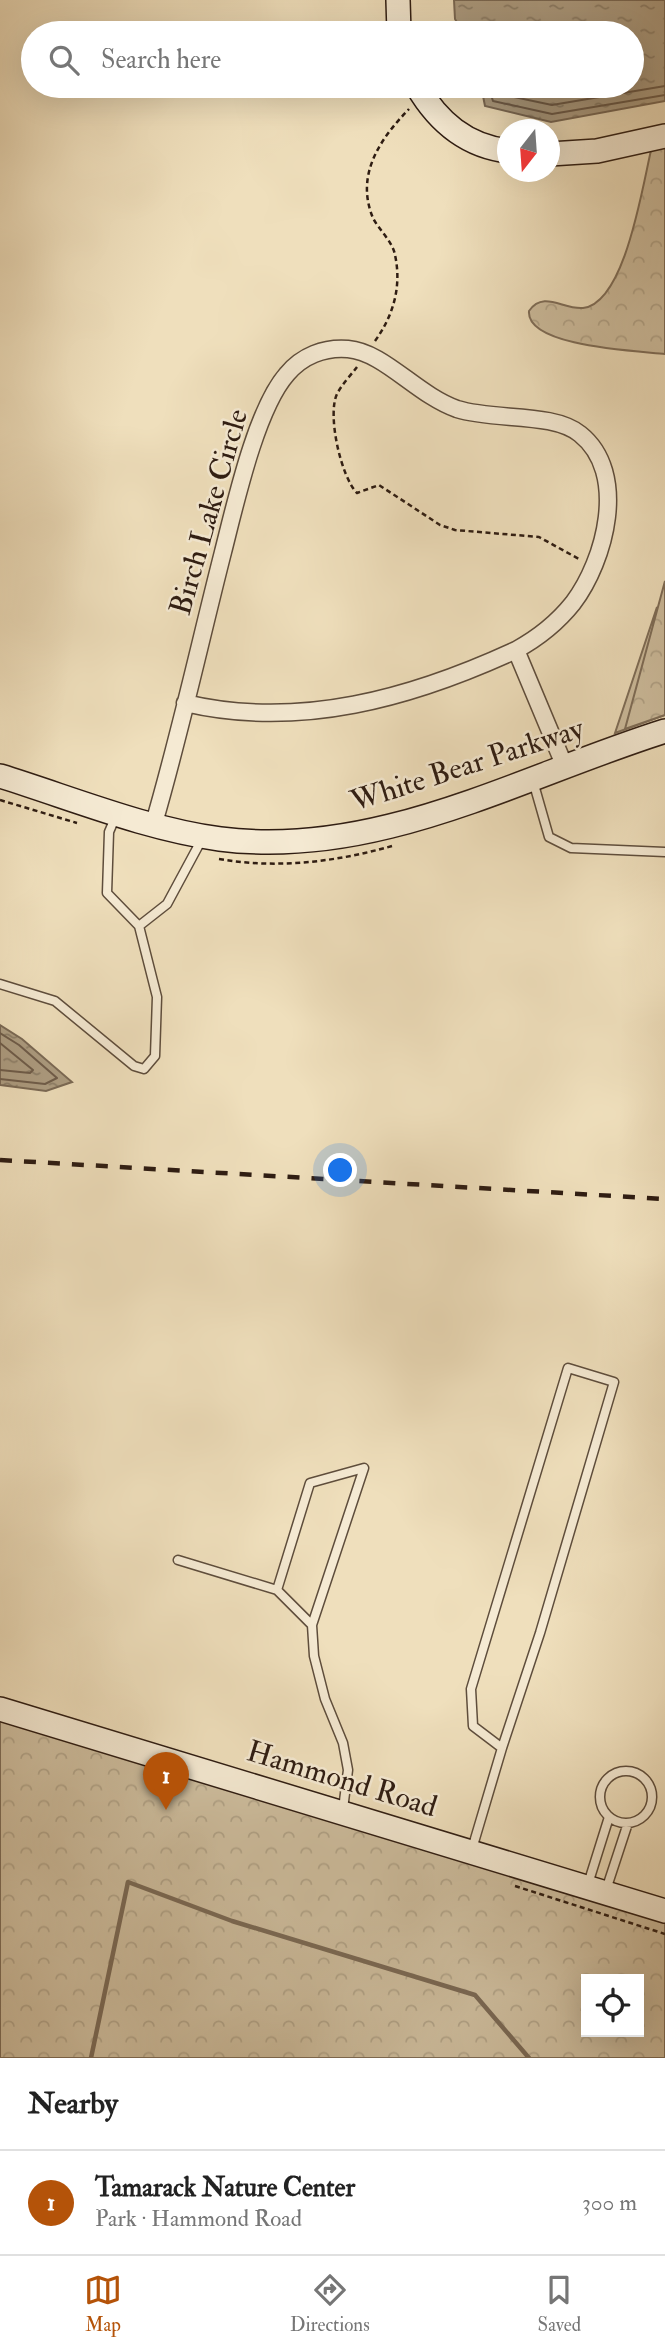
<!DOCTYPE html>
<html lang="en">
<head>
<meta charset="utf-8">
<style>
	:root { --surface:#fff; --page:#f2f2f2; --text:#222; --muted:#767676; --line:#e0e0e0; --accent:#b45309 }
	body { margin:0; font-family:"IM FELL Double Pica",serif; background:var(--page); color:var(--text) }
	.controls { position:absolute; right:21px; bottom:21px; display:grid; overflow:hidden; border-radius:0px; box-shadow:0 7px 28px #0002 }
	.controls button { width:63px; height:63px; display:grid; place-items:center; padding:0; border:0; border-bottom:2px solid var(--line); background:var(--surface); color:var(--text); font:35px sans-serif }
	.compass { position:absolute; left:497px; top:119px; width:63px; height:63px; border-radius:50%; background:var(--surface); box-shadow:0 7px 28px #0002; rotate:197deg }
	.you { position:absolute; left:341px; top:1171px; width:24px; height:24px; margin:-18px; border:5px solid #fff; border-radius:50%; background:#1a73e8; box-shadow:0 0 0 10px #1a73e833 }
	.badge { display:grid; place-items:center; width:46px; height:46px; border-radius:50%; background:var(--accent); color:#fff; font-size:23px; font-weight:700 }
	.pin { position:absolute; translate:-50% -58px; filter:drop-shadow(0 2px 4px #0008) }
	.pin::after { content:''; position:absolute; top:37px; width:24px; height:21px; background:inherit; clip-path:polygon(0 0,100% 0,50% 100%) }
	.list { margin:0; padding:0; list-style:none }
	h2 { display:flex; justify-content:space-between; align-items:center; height:91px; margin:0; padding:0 28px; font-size:30px }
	h2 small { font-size:23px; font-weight:400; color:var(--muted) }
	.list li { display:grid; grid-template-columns:46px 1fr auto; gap:21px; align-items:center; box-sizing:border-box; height:105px; padding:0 28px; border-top:2px solid var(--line) }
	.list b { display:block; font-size:26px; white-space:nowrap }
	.list p { margin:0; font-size:23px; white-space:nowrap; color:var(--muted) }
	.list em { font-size:23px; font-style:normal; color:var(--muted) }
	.icon { flex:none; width:38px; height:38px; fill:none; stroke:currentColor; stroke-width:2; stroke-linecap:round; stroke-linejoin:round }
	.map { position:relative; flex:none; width:665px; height:2058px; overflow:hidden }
	.search { position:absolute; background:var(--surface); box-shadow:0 7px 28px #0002; left:21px; right:21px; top:21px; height:77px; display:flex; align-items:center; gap:18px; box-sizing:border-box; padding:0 24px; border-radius:38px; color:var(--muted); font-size:26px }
	.sheet { height:196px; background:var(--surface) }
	nav { display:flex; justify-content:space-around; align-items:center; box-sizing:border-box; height:98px; border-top:2px solid var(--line); background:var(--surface); font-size:19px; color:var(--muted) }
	nav a { display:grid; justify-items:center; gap:4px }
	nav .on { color:var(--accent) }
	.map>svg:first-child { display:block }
</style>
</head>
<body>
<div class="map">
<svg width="665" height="2058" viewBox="0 0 665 2058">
	<defs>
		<pattern id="forest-crowns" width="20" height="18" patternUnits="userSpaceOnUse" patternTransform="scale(1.75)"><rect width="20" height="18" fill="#cebe9f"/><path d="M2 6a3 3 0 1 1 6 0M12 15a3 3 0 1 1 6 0" fill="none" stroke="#b1a388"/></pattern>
		<pattern id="water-ripples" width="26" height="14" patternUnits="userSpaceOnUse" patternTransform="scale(1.75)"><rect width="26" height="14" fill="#ad9d82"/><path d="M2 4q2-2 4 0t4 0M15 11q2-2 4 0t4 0" fill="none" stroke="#8d7f69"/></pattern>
	</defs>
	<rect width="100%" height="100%" fill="#efdfbc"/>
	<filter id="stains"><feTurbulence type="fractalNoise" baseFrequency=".00286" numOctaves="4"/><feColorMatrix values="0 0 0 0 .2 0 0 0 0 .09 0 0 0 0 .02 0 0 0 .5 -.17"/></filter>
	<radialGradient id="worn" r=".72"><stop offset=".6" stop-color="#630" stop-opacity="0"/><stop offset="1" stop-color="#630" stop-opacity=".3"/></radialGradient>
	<path fill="#cebe9f" stroke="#7e6d58" stroke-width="2" d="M657 607 653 621 665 715 615 733Z"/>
	<path fill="url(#forest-crowns)" stroke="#7e6d58" stroke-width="2" fill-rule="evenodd" d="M665 143V354C640 351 526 347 529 311 544 290 563 310 583 308 626 303 643 182 652 146Z
		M665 581V715L625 729Z
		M0 1710 665 1911V2058H0ZM586 1979H639V2032H586Z"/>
	<path fill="url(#water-ripples)" stroke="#7a6955" stroke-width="2" d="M454 0H665V101L551 122 485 106 481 86H632V33H463L455 19Z
		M0 1025 22 1039 72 1082 46 1091 0 1085Z"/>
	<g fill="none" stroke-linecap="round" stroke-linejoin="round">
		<path stroke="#6e5c4a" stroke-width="2" d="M488 86 493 101 552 114 665 95
			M497 86 500 94 552 105 665 86
			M513 86 552 95 604 86
			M0 1033 19 1045 57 1078 45 1084 0 1079
			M0 1043 33 1070 30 1073 0 1070"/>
		<path stroke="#7a6955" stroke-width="4.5" d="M91 2058 128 1882 232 1921 475 1995 529 2058"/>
		<defs>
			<path id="lane" d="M533 781 549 837 571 848 665 852
				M115 818 109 832 107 893 139 926
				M0 984 55 1001 134 1066 144 1069 155 1056 157 997 139 926 167 904 202 839
				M178 1560 277 1590 310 1483 364 1468 312 1625 314 1656 325 1699 343 1743 348 1770 343 1809
				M277 1590 312 1625
				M600 1797a26 26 0 1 1 52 0a26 26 0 1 1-52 0Z
				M472 1849 502 1748 473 1726 471 1689 568 1368 614 1382 540 1633 502 1748
				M588 1884 609 1817
				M606 1890 628 1823"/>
			<path id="street" d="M185 703C299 730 412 698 516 650L565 767
				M154 823C180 734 200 642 223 552 235 505 256 409 287 374 302 356 324 347 348 349 384 352 417 395 457 409 495 421 553 412 580 434 629 473 605 561 573 603 557 623 538 638 516 650"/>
			<path id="secondary" d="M398 0 399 33
				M417 86C438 122 466 146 508 151
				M550 154 597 151 665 136
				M0 776C71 798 146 829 220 839 378 859 519 777 665 731
				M0 1709 665 1911"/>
		</defs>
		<use href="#lane" stroke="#5e4d3c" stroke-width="11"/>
		<use href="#street" stroke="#5e4d3c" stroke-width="19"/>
		<use href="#secondary" stroke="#2e1c12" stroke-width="26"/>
		<path stroke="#2e1c12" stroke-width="2.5" stroke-dasharray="5 3.5" stroke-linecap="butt" d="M375 341C393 316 402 287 395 255 393 242 379 230 373 218 355 175 380 139 409 109
			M357 367C351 375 342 384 337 394 327 415 341 477 357 493L379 485 440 525 455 530 539 537 579 559
			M0 800 77 823
			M219 859C277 869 336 862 392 846
			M515 1886 665 1934"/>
		<use href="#lane" stroke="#f5ead3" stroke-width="8"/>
		<use href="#street" stroke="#f5ead3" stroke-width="16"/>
		<use href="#secondary" stroke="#f5ead3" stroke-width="23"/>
		<path stroke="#2e1c12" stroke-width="4.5" stroke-dasharray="12 12" stroke-linecap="butt" d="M0 1160 665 1199"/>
	</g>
	<g text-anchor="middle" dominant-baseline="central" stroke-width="5" stroke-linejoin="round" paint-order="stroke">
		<g font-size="30" fill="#2e1c12" stroke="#f5ead3">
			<text transform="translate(209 512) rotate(-74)">Birch Lake Circle</text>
			<text transform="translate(467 765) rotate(-18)">White Bear Parkway</text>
			<text transform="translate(342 1779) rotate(17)">Hammond Road</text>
		</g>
	</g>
	<rect width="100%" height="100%" filter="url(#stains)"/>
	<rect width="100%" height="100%" fill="url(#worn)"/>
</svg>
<div class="controls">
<button><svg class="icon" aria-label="locate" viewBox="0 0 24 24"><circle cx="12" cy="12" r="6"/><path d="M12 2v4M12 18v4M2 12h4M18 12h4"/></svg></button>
</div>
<svg class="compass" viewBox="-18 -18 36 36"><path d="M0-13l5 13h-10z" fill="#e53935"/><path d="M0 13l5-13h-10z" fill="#767676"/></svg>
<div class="you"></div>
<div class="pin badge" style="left:166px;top:1810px">1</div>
<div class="search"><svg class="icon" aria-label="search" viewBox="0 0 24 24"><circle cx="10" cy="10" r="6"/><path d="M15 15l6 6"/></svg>Search here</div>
</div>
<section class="sheet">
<h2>Nearby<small></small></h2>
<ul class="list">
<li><span class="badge">1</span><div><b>Tamarack Nature Center</b><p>Park · Hammond Road</p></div><em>300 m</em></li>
</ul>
</section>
<nav>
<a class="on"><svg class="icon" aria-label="map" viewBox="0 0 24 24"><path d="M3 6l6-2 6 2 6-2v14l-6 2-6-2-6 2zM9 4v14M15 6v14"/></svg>Map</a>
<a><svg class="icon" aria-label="directions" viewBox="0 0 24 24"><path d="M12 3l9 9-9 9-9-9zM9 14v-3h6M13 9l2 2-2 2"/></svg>Directions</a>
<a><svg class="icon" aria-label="saved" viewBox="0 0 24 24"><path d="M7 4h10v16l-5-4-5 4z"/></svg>Saved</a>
</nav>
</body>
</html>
